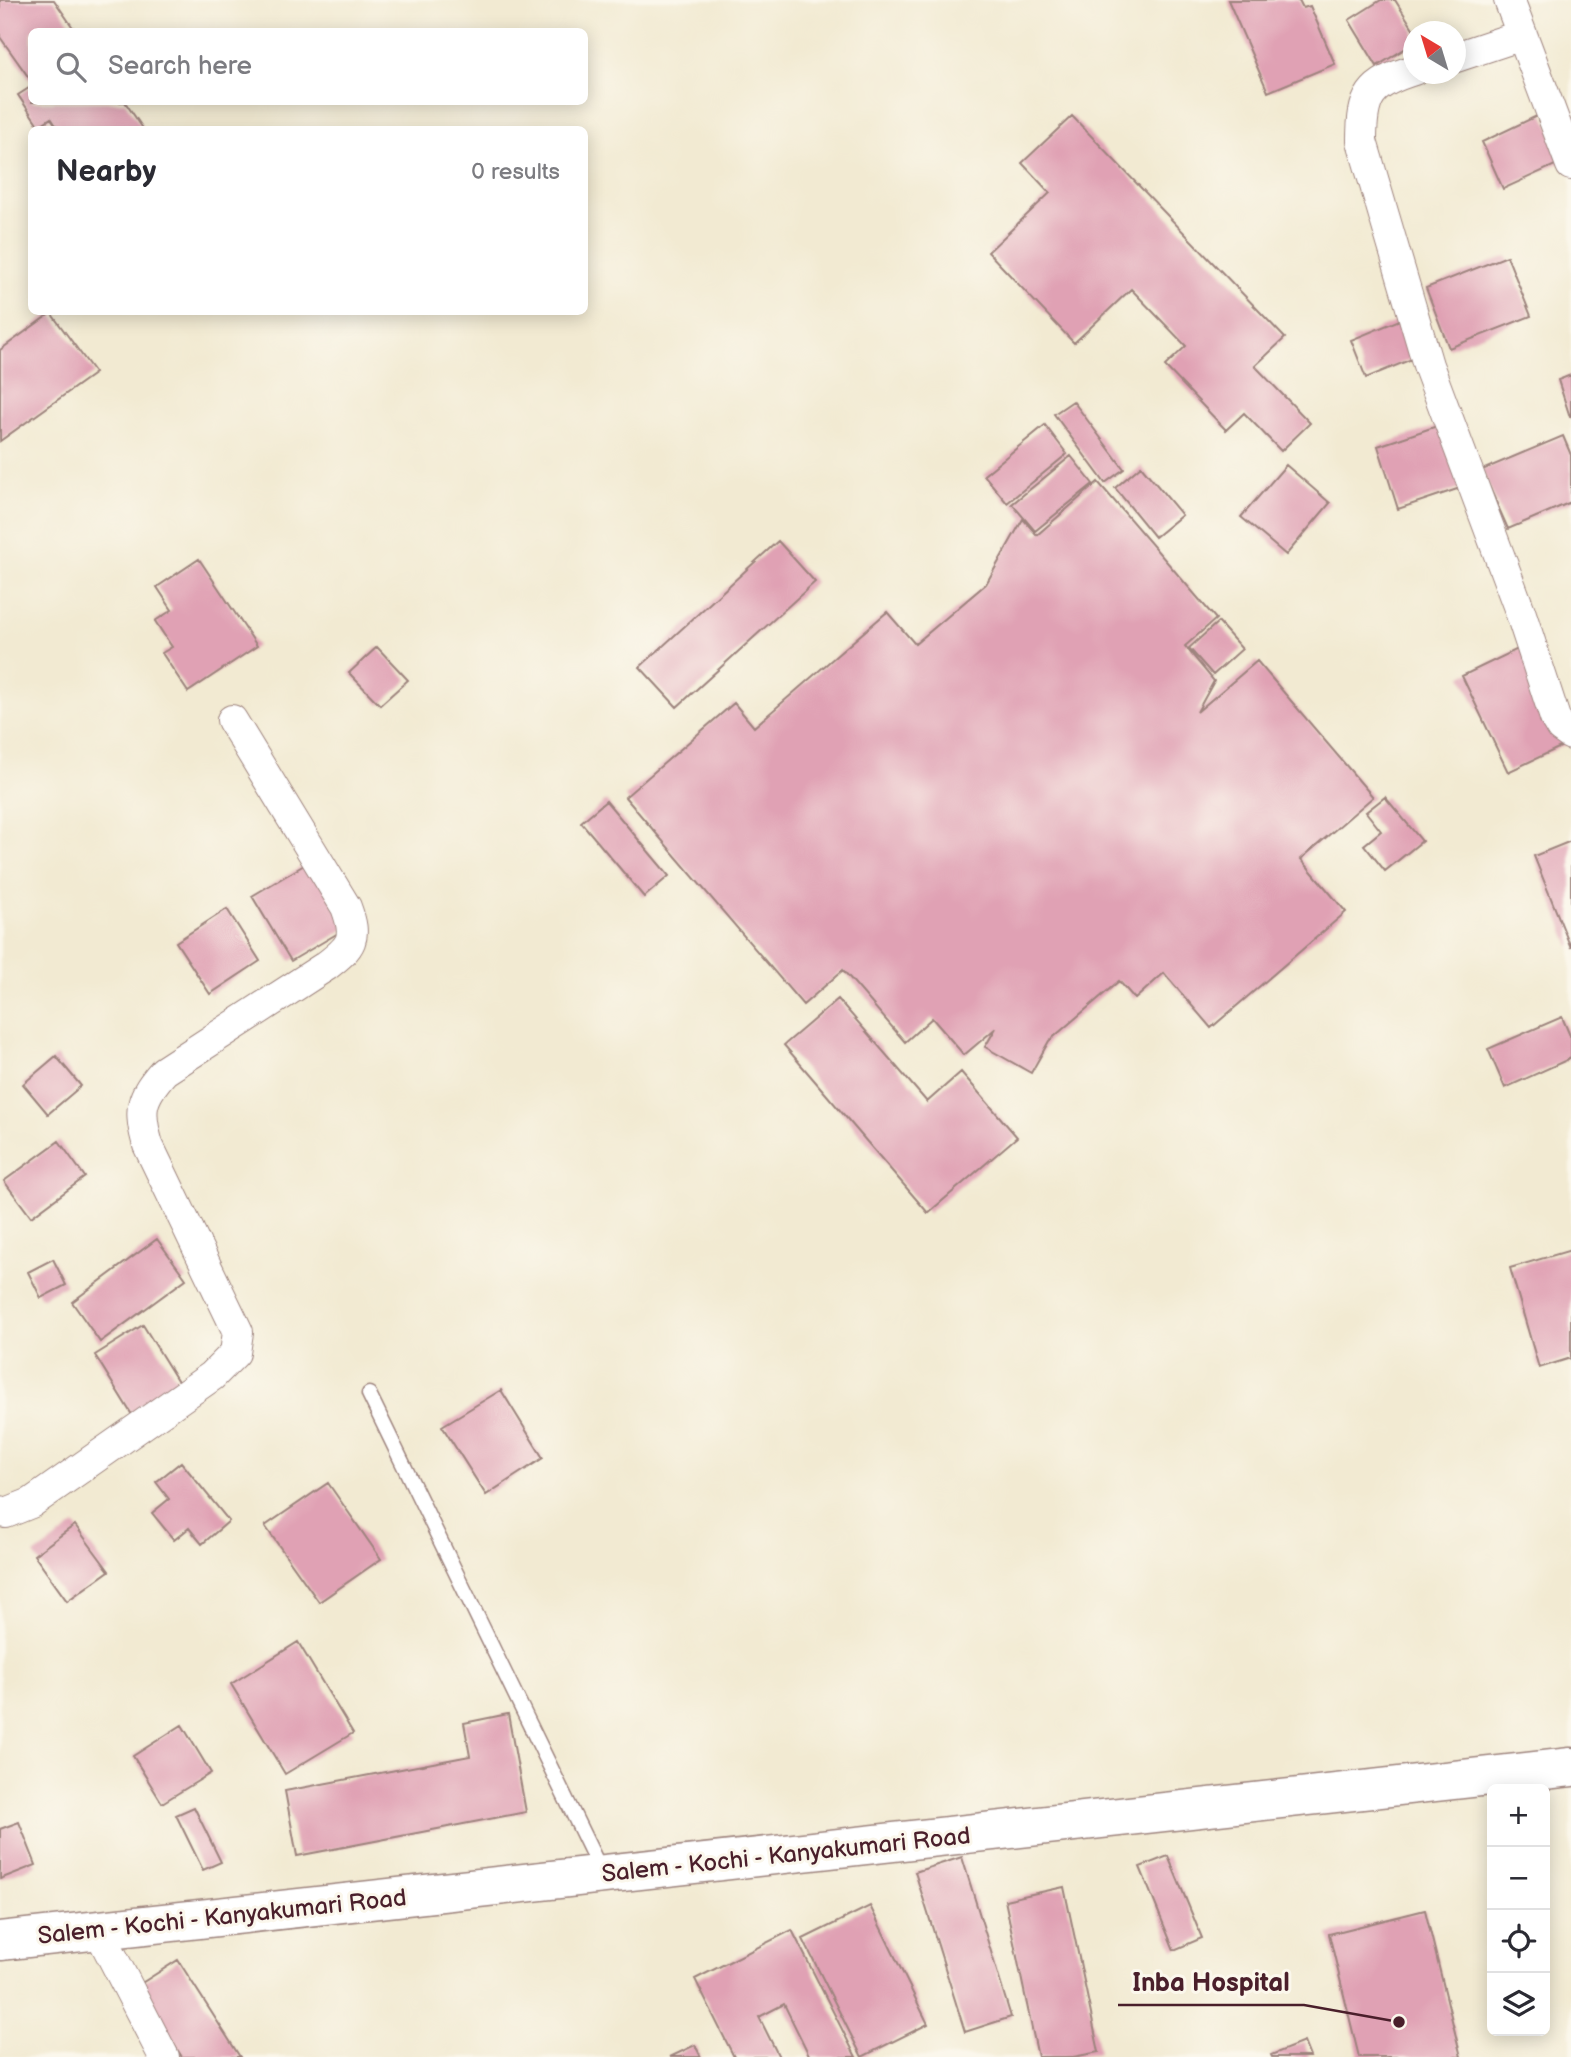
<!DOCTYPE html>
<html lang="en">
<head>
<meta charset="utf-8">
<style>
	:root { --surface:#fff; --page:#f7f7f7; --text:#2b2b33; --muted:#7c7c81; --line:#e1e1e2 }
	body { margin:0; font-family:"Balsamiq Sans",sans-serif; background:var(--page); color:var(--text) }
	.controls { position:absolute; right:21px; bottom:21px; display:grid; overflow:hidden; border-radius:10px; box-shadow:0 4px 18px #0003 }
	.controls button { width:63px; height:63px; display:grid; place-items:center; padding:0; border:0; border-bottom:2px solid var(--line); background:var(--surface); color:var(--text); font:35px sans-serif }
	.compass { position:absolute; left:1403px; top:21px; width:63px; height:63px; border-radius:50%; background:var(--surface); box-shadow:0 4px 18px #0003; rotate:322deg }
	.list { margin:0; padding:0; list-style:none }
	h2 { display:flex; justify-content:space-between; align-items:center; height:91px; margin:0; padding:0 28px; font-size:30px }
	h2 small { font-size:23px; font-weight:400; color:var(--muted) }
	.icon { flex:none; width:38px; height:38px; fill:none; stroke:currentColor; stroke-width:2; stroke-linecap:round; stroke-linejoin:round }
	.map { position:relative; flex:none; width:1571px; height:2057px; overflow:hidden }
	.search { position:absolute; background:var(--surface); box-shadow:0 4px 18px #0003; left:28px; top:28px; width:560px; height:77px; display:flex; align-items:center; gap:18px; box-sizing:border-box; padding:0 24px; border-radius:10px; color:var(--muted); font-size:26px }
	.panel { position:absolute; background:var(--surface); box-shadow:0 4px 18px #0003; left:28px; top:126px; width:560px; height:189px; border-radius:10px }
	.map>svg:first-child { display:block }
</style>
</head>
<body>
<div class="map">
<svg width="1571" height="2057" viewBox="0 0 1571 2057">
	<rect width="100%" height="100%" fill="#fbf7ec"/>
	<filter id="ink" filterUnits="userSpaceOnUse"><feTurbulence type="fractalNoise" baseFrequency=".0143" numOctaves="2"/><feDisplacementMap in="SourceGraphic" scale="14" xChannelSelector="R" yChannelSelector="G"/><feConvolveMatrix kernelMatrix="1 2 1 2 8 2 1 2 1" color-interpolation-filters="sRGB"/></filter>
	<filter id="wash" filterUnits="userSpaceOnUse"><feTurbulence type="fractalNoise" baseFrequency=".00686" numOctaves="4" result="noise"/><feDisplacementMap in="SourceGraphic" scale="28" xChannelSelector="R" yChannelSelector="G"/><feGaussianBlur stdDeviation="1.57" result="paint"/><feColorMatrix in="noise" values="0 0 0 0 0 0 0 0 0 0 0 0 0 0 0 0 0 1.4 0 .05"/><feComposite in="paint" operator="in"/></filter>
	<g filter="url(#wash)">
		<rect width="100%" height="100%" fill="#f2ead2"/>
		<g id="blocks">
			<path fill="#e0a1b4" d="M0 0H54L76 32H32V82L0 37Z
				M1228 0H1299L1303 8 1310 6 1335 64 1268 92Z
				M1381 0H1395L1414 30V43L1377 66 1349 20Z
				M32 86V102H125L144 130H59L51 118 39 126 18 95Z
				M1543 113 1566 160 1503 189 1482 142Z
				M1072 116 1285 338 1255 366 1310 423 1281 451 1244 413 1226 430 1165 366 1186 346 1131 289 1074 343 988 252 1050 193 1022 163Z
				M1507 256 1531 316 1449 348 1426 288Z
				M51 313 95 373 0 441V350Z
				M1414 314 1429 352 1366 378 1351 340Z
				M1571 375V417H1570L1558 380Z
				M1073 401 1124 469 1105 483 1054 414Z
				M1446 423 1466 486 1398 509 1378 446Z
				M1045 425 1067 454 1007 503 984 475Z
				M1563 436 1571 455V502L1508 529 1482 470Z
				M1071 456 1093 484 1035 531 1012 504Z
				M1286 465 1330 503 1286 555 1241 517Z
				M1141 466 1182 515 1155 537 1115 488Z
				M1098 482 1216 619 1185 646 1214 681 1197 712 1257 661 1373 797 1301 859 1346 912 1211 1028 1164 973 1135 999 1119 981 1049 1041 1031 1073 985 1047 996 1028 964 1055 932 1018 905 1042 843 970 803 1005 625 797 734 703 754 727 887 612 915 644 986 584 1023 519 1037 535Z
				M778 541 815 582 677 707 640 667Z
				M199 559 257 646 188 692 162 653 172 647 155 621 172 610 157 587Z
				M1218 622 1242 649 1213 675 1189 648Z
				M1524 646 1571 742 1508 772 1462 676Z
				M377 647 408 680 380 705 349 673Z
				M1385 797 1422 841 1385 871 1364 845 1381 831 1366 812Z
				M606 801 669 876 644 897 581 822Z
				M1571 841V948L1534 856Z
				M311 861 350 926 291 961 252 896Z
				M227 909 260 961 210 994 176 942Z
				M838 999 927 1102 961 1072 1017 1137 928 1213 784 1045Z
				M1562 1017 1571 1038V1058L1505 1088 1488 1049Z
				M56 1056 81 1086 48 1114 23 1084Z
				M59 1141 85 1177 31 1217 4 1181Z
				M157 1239 186 1279 100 1342 72 1302Z
				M1571 1250V1358L1539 1368 1510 1268Z
				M53 1259 66 1285 41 1298 28 1272Z
				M143 1325 182 1388 134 1418 95 1355Z
				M501 1390 543 1458 486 1495 442 1426Z
				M181 1462 229 1521 202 1544 189 1528 174 1540 152 1513 169 1499 156 1482Z
				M328 1483 381 1559 319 1602 265 1526Z
				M75 1525 109 1571 67 1601 34 1555Z
				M298 1642 353 1733 285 1774 231 1684Z
				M508 1714 526 1812 297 1856 285 1791 470 1756 464 1723Z
				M182 1725 211 1773 162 1803 133 1756Z
				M194 1807 221 1862 203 1870 176 1815Z
				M19 1822 36 1865 0 1879V1829Z
				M1168 1856 1202 1938 1174 1950 1140 1867Z
				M962 1857 1011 2017 965 2032 915 1872Z
				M1064 1887 1099 2052 1073 2057H1038L1005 1900Z
				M870 1906 928 2024 862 2057 803 1939Z
				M1425 1910 1461 2057H1359L1329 1934Z
				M792 1930 856 2057H810L784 2004 759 2017 779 2057H734L695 1979Z
				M178 1960 240 2057H182L137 1986Z
				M1304 2042 1310 2057H1272L1271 2055Z
				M695 2045 701 2057H670Z"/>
		</g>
	</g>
	<g filter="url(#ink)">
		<use href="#blocks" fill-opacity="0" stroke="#9e847e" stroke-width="2"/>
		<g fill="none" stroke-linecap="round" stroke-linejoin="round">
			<defs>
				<path id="service" d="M369 1394 601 1871"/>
				<path id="minor" d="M1509 0 1571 165
					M1456 57 1522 35
					M1414 70C1369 84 1362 96 1362 141L1428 365 1520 611 1555 718 1561 728 1571 735
					M0 1511 6 1513 31 1503 212 1376 235 1353 238 1332 148 1145C138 1110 140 1098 164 1071L326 966C352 946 358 939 346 907L232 720
					M99 1931 164 2057"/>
				<path id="trunk" d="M0 1941 1571 1767"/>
			</defs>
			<use href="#service" stroke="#9e847e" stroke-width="17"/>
			<use href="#minor" stroke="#9e847e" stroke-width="32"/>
			<use href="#trunk" stroke="#9e847e" stroke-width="41"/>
			<use href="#service" stroke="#fff" stroke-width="14"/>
			<use href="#minor" stroke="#fff" stroke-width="30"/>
			<use href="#trunk" stroke="#fff" stroke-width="38"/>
		</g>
	</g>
	<g text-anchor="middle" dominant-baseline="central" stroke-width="6" stroke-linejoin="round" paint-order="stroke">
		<g font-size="24" fill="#4a1f2b" stroke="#fbf7ec">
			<text transform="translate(786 1855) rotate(-6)">Salem - Kochi - Kanyakumari Road</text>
			<text transform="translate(222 1917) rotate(-6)">Salem - Kochi - Kanyakumari Road</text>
		</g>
	</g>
	<path fill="none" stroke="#4a1f2b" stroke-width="2.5" d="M1399 2022L1304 2005H1118"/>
	<circle fill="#4a1f2b" stroke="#fbf7ec" stroke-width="2.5" cx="1399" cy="2022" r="7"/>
	<g font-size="26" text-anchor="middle" font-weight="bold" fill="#4a1f2b" stroke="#fbf7ec" stroke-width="6" stroke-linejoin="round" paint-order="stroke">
		<text x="1211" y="1991">Inba Hospital</text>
	</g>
</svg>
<div class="controls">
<button>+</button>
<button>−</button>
<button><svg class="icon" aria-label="locate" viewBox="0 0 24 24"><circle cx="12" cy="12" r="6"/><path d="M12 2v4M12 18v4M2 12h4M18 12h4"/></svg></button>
<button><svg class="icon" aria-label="layers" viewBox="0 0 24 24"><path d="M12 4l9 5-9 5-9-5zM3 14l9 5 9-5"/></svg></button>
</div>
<svg class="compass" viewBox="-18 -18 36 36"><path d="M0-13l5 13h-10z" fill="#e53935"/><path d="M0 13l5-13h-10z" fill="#7c7c81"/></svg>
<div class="search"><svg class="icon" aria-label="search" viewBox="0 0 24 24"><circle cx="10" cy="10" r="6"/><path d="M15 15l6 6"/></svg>Search here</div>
<section class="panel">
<h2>Nearby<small>0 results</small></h2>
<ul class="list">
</ul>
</section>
</div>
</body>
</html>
